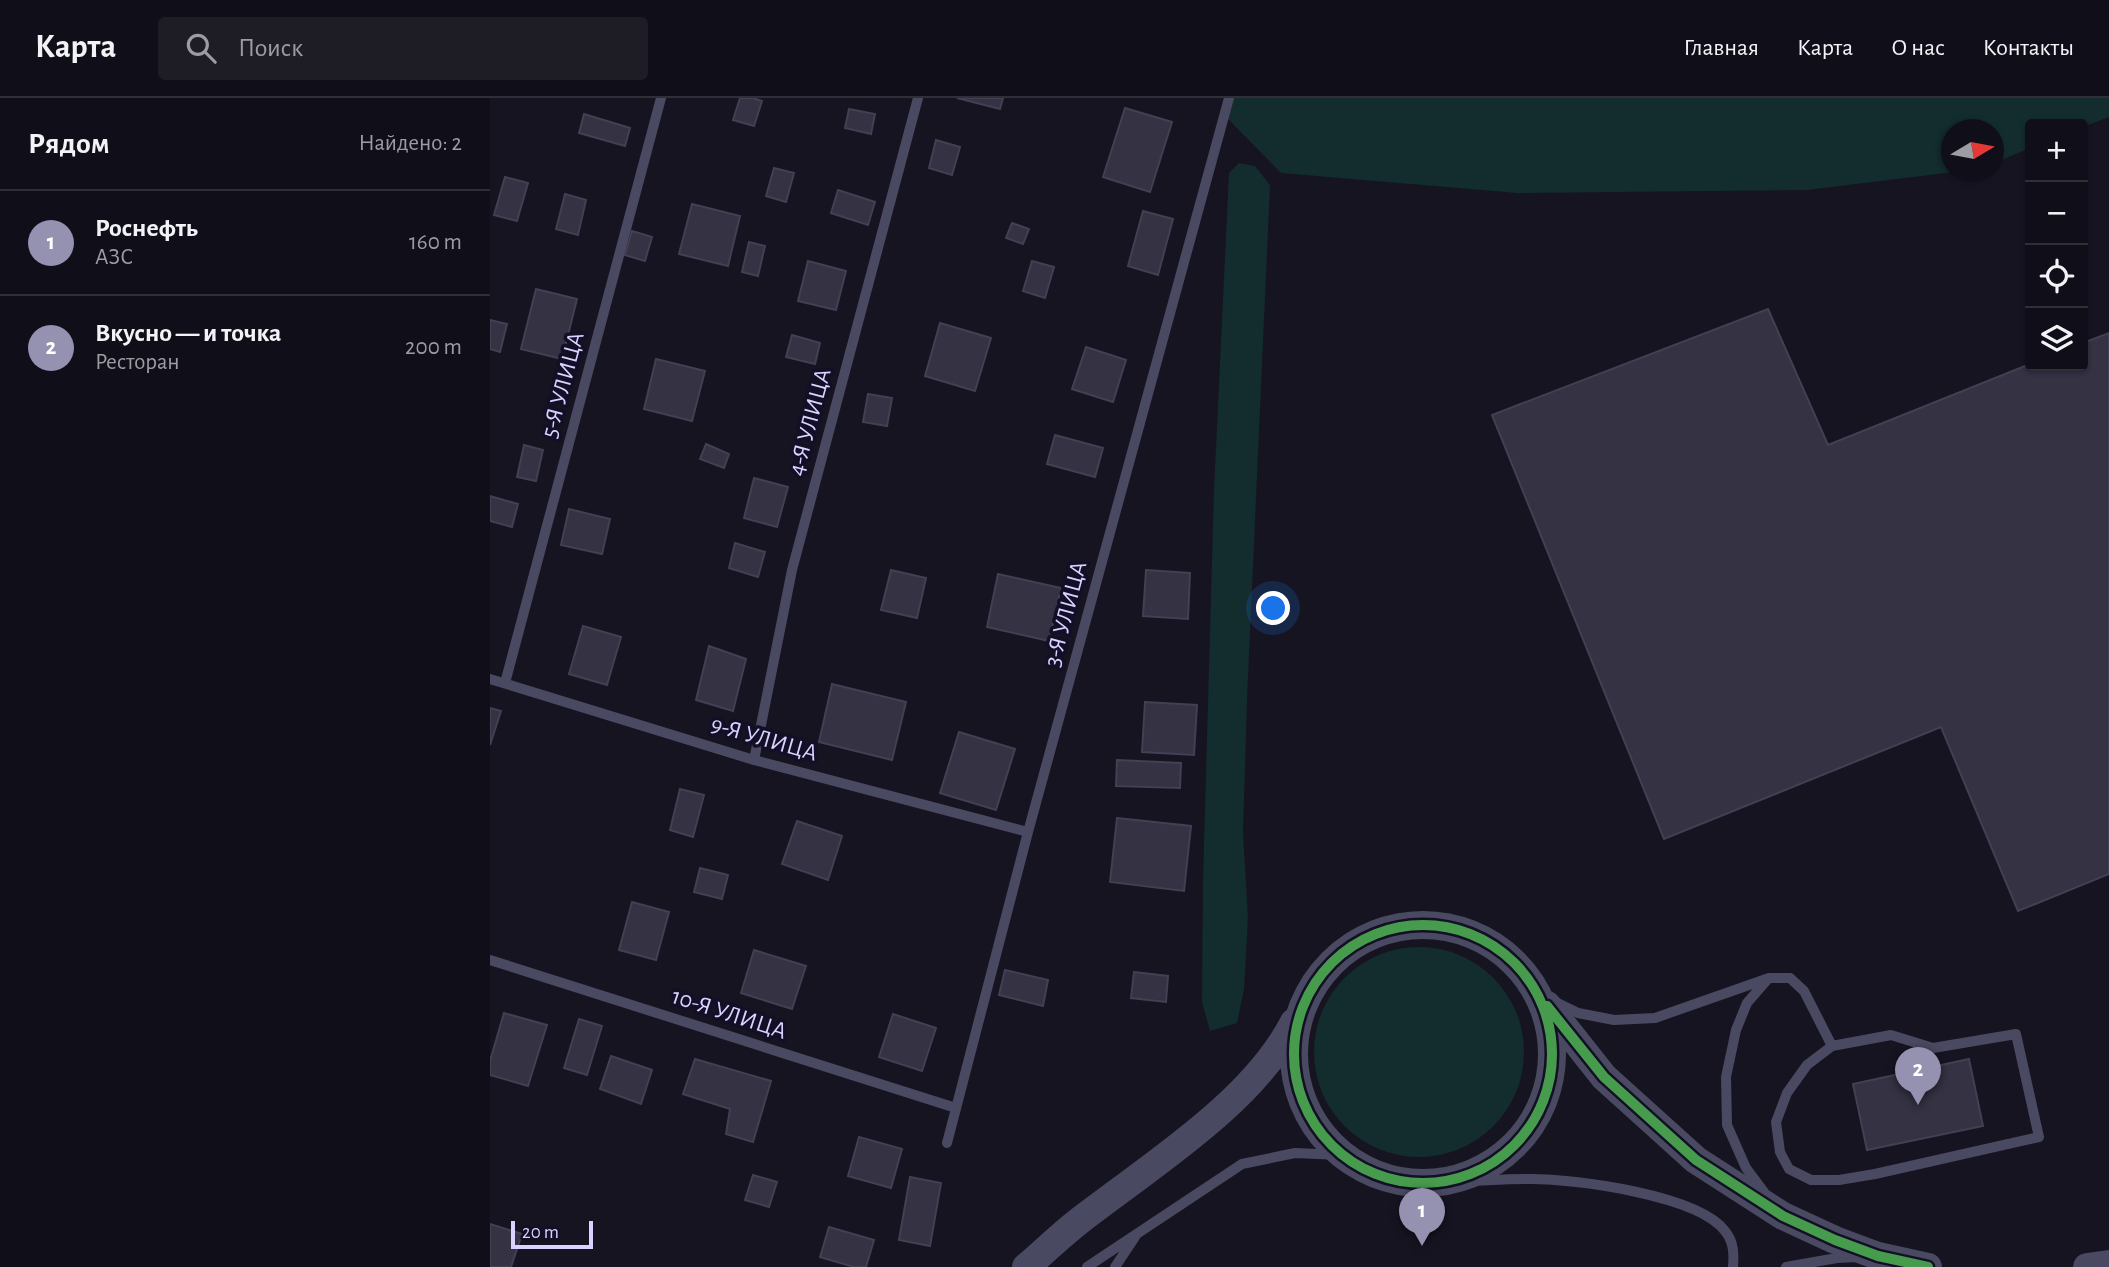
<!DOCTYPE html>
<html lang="ru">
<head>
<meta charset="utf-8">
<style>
	:root { --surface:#100f19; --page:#1e1d26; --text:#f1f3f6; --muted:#9c9ca2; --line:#302f38; --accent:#9591b1 }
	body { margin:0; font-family:"Alegreya Sans",sans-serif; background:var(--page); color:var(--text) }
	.controls { position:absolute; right:21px; top:21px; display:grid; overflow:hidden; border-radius:7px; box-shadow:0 2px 5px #0004 }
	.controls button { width:63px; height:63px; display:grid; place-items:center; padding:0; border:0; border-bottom:2px solid var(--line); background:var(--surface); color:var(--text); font:35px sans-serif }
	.compass { position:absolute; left:1451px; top:21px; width:63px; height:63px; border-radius:50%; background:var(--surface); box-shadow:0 2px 5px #0004; rotate:80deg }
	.scale { position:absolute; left:21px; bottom:18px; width:82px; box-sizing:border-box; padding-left:7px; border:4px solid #d9d4ff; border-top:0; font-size:19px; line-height:24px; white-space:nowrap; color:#d9d4ff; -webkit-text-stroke:5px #130f26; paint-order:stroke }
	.you { position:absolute; left:784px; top:511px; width:24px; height:24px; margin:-18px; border:5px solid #fff; border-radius:50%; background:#1a73e8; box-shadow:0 0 0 10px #1a73e833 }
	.badge { display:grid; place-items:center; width:46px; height:46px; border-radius:50%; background:var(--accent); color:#fff; font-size:23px; font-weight:700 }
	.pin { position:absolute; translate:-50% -58px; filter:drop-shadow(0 2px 4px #0008) }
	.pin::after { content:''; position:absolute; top:37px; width:24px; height:21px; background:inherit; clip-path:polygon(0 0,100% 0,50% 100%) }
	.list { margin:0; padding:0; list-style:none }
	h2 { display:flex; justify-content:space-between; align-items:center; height:91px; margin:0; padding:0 28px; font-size:30px }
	h2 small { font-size:23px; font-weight:400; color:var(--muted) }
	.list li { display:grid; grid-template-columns:46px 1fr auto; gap:21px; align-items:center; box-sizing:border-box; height:105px; padding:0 28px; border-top:2px solid var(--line) }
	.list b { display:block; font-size:26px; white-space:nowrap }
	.list p { margin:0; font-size:23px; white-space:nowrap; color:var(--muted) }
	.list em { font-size:23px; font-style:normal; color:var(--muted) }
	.icon { flex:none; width:38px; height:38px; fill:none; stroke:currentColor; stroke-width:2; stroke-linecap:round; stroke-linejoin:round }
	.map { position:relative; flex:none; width:1619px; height:1169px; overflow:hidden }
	header { display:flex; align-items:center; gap:42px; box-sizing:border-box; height:98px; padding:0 35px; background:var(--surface); border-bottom:2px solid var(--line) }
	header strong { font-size:33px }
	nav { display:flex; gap:38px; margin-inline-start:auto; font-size:24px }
	.search { width:490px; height:63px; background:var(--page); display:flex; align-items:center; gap:18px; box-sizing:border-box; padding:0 24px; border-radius:7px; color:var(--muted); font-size:26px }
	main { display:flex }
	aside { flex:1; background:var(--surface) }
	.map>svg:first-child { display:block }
</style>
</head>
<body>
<header>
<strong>Карта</strong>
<div class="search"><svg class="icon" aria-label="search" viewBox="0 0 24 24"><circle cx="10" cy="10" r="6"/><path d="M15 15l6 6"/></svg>Поиск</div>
<nav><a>Главная</a><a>Карта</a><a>О нас</a><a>Контакты</a></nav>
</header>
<main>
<aside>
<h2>Рядом<small>Найдено: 2</small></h2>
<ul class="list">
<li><span class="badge">1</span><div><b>Роснефть</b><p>АЗС</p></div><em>160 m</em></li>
<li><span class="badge">2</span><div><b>Вкусно — и точка</b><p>Ресторан</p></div><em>200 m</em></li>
</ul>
</aside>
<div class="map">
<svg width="1619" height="1169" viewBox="0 0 1619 1169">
	<rect width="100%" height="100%" fill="#161421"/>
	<path fill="#132c2d" d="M741 0H1619V19L1593 29V26H1540V50L1504 65V32H1462V74H1464L1317 92 1027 95 791 75 736 19Z
		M749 65 765 68 780 87 757 602 753 735 758 821 754 891 747 925 720 933 712 904 713 782 724 392 739 75Z
		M824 954a105 105 0 1 1 210 0a105 105 0 1 1-210 0Z"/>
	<path fill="#343243" stroke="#433f54" stroke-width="2" d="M250 0H263L272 3 264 28 243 22Z
		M467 0H513L510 11Z
		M635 10 682 24 660 94 613 79Z
		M359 11 385 16 381 36 355 30Z
		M94 16 140 30 135 48 89 35Z
		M446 42 470 49 462 77 439 70Z
		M284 70 304 75 296 104 276 98Z
		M15 79 38 85 27 123 4 117Z
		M348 92 385 104 378 127 341 115Z
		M75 96 96 102 88 137 66 131Z
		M202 106 250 118 238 168 189 156Z
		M653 113 683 121 668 177 638 168Z
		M522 125 539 131 533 146 516 140Z
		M142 133 162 139 155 163 135 157Z
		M259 144 275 148 268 178 252 174Z
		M318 163 356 173 346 212 308 203Z
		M542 163 564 169 555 200 533 193Z
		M46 191 87 201 72 261 31 251Z
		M1278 211 1338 347 1540 266V268H1593V245L1619 235V776L1528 813 1451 629 1174 741 1002 317Z
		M0 222 17 226 10 254 0 251Z
		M450 225 501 240 485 293 435 278Z
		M302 237 330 245 325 266 296 259Z
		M596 249 636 262 623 304 582 291Z
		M166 261 215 273 202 323 154 311Z
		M378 296 402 300 397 328 373 324Z
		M565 337 613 350 605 379 557 366Z
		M216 346 239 356 234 370 210 361Z
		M34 347 53 352 46 383 27 379Z
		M264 380 298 389 287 429 254 420Z
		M0 398 28 406 22 429 0 423Z
		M79 411 120 421 112 456 71 447Z
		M245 445 275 454 268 479 239 470Z
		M401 472 436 480 427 520 391 512Z
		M656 472 700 475 698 521 653 518Z
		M508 476 571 490 559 543 497 529Z
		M93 528 131 539 117 587 79 576Z
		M219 548 256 561 243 613 206 602Z
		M342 586 416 604 402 662 329 644Z
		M655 604 707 607 704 657 652 654Z
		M0 610 11 613 0 647Z
		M469 634 525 651 506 712 450 695Z
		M627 662 691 665 690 690 626 688Z
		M190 691 214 697 203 739 180 732Z
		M627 720 701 728 694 793 620 784Z
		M307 723 352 738 338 782 292 766Z
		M210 770 238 777 232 801 204 794Z
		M142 804 179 814 166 862 129 852Z
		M264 852 316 868 302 911 251 895Z
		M515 872 558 882 553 908 509 897Z
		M644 874 678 878 676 904 641 900Z
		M14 915 57 927 38 988 0 977V963Z
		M403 916 446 930 432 973 389 959Z
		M89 921 112 928 97 977 74 970Z
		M121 958 162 972 151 1006 110 991Z
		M205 961 281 983 263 1044 236 1036 240 1011 193 996Z
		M1479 961 1493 1028 1377 1052 1363 986Z
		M369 1039 412 1051 401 1090 358 1078Z
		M263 1077 287 1084 279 1109 255 1102Z
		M420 1079 451 1085 440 1148 409 1142Z
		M0 1126 32 1136 21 1169H0Z
		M339 1129 384 1142 376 1169H364L330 1159Z"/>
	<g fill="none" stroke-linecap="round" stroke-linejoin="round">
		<path stroke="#4a4962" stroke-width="10" d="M0 581 264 662 538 734
			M15 585 171 0
			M264 662 302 472 428 0
			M0 862 466 1010
			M1047 895 1088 915 1124 922 1165 920 1279 880H1300L1314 893 1342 948
			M1526 936 1549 1039 1385 1076 1349 1082H1321L1299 1071 1290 1054 1286 1024 1297 995 1317 967 1342 948 1401 937 1443 950Z
			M457 1045 538 734 739 0
			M949 1085C979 1083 1010 1081 1041 1081 1085 1081 1208 1097 1235 1133 1244 1144 1244 1156 1243 1169
			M1274 1094 1256 1070 1237 1027 1236 979 1246 932 1257 905 1277 882
			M597 1169 752 1066 805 1055 851 1057
			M625 1169 645 1139
			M1296 1169 1347 1160 1368 1159"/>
		<path stroke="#4a4962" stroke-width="28" d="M804 956a129 129 0 1 1 258 0a129 129 0 1 1-258 0Z
			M1057 907 1114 979 1206 1062 1293 1118 1345 1142 1388 1158 1438 1169
			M536 1169C555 1153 573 1135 593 1120 663 1066 763 1004 804 924
			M1597 1169 1619 1166"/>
		<defs>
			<path id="cycleway" d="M804 956a129 129 0 1 1 258 0a129 129 0 1 1-258 0Z
				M1057 908 1114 979 1206 1062 1293 1118 1345 1142 1388 1158 1438 1169"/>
		</defs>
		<use href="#cycleway" stroke="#130f26" stroke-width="15"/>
		<use href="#cycleway" stroke="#469c4c" stroke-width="10"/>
	</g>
	<g text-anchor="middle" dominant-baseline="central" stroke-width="7" stroke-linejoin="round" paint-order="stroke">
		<g font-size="24" fill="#d9d4ff" stroke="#130f26">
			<text transform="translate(73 287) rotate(-75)">5-Я УЛИЦА</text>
			<text transform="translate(320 324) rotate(-75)">4-Я УЛИЦА</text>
			<text transform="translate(576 516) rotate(-75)">3-Я УЛИЦА</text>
			<text transform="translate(274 641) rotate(16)">9-Я УЛИЦА</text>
			<text transform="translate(239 916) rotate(18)">10-Я УЛИЦА</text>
		</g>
	</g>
</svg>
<div class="controls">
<button>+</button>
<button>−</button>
<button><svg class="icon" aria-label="locate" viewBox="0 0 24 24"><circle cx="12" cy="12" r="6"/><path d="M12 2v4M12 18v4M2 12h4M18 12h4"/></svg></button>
<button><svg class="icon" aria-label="layers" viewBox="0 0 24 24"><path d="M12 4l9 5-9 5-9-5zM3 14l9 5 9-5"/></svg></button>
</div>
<svg class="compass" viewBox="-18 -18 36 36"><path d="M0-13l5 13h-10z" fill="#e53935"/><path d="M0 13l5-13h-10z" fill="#9c9ca2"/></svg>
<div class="scale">20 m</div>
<div class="you"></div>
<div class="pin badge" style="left:932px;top:1148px">1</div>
<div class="pin badge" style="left:1428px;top:1007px">2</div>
</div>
</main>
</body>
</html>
